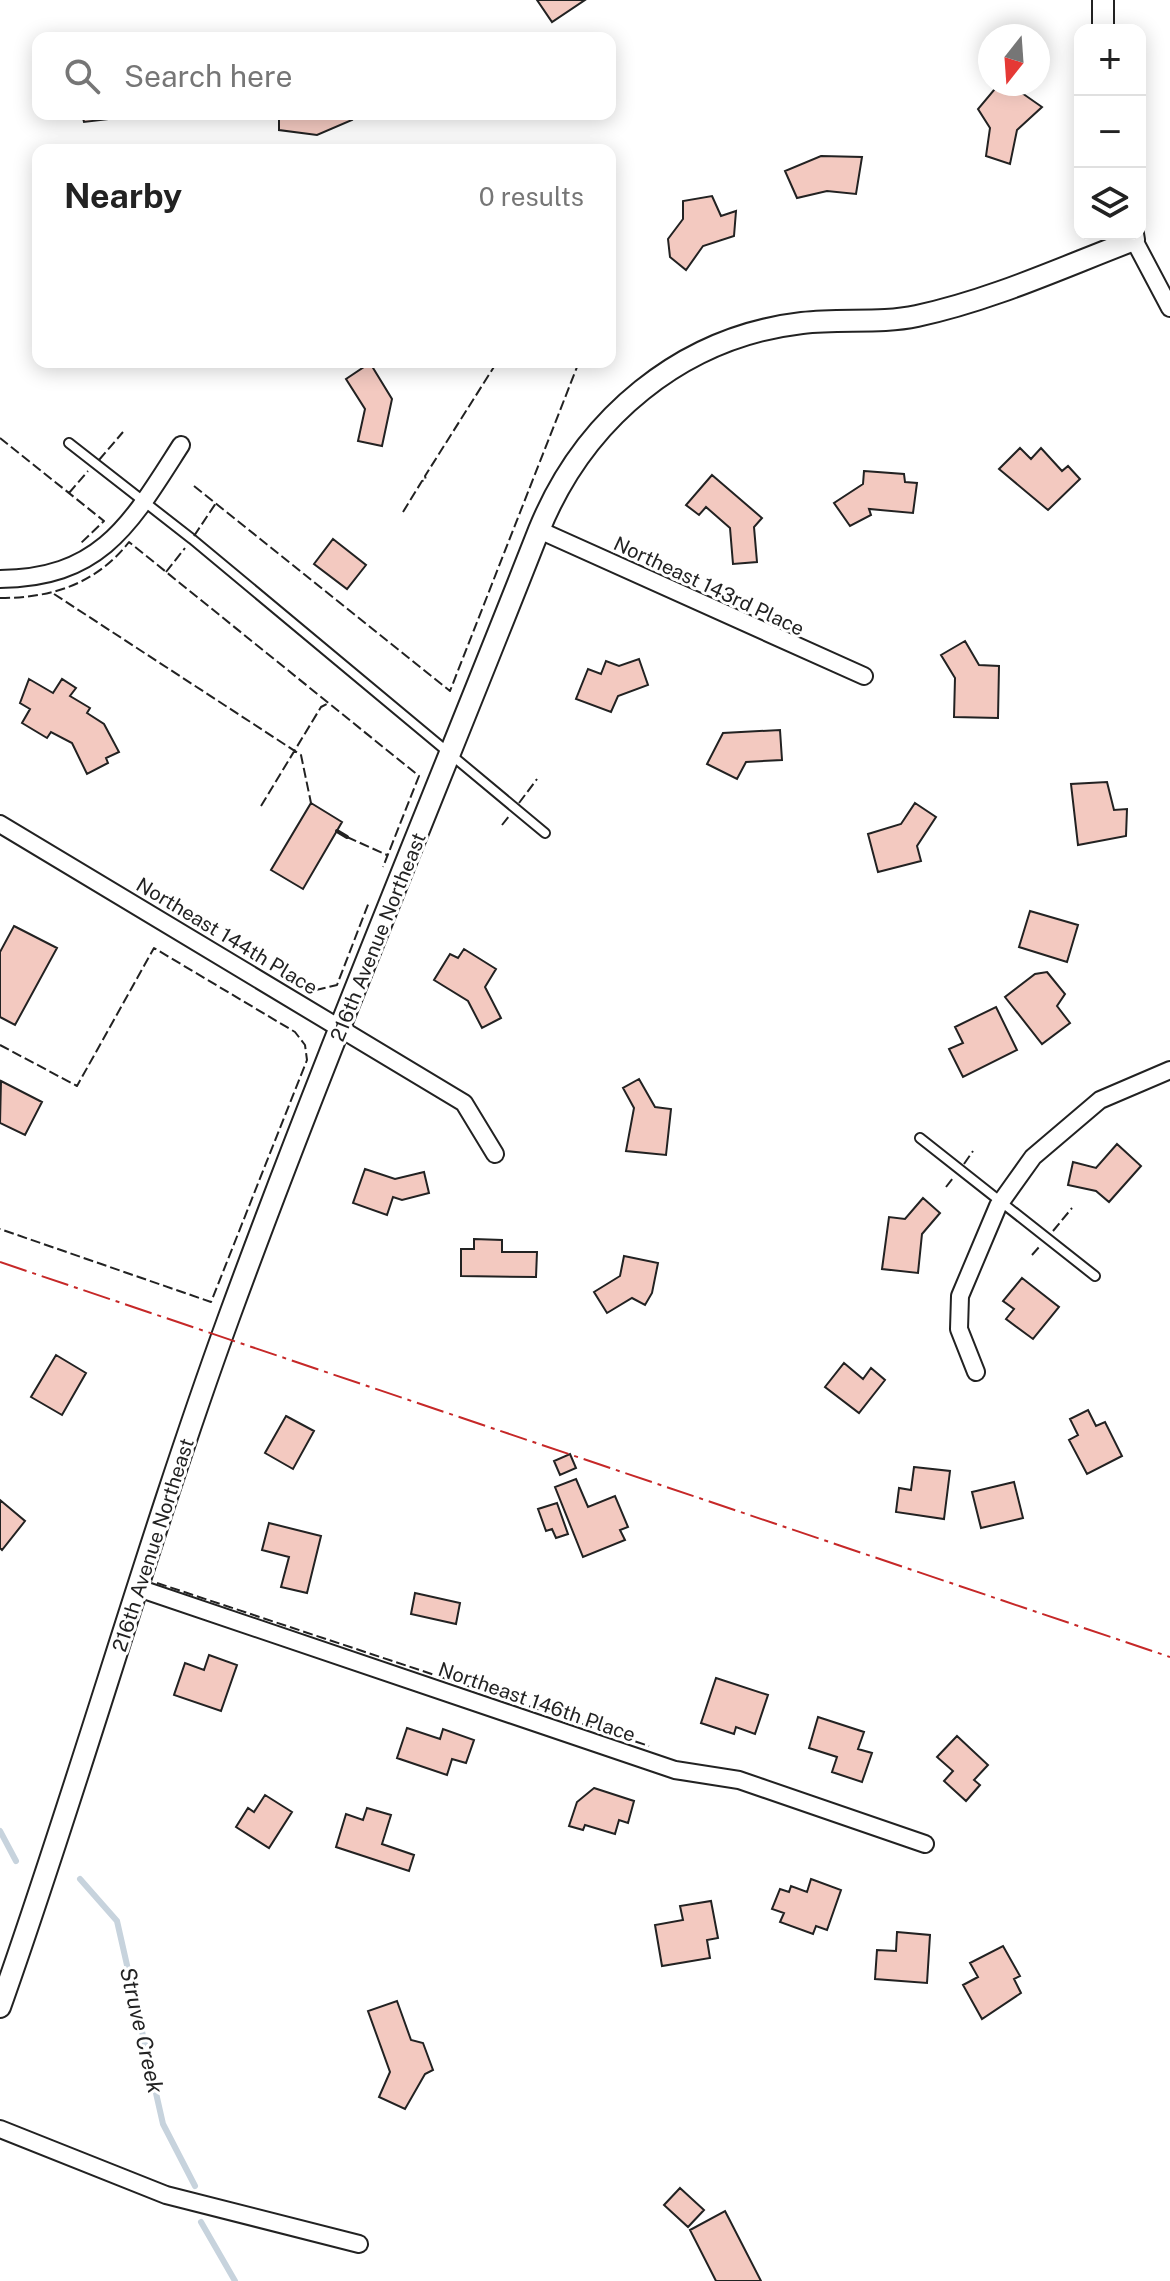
<!DOCTYPE html>
<html lang="en">
<head>
<meta charset="utf-8">
<style>
	:root { --surface:#fff; --page:#f6f6f6; --text:#222; --muted:#767676; --line:#e0e0e0 }
	body { margin:0; font-family:"Public Sans",sans-serif; background:var(--page); color:var(--text) }
	.controls { position:absolute; right:24px; top:24px; display:grid; overflow:hidden; border-radius:16px; box-shadow:0 4px 20px #0003 }
	.controls button { width:72px; height:72px; display:grid; place-items:center; padding:0; border:0; border-bottom:2px solid var(--line); background:var(--surface); color:var(--text); font:40px sans-serif }
	.compass { position:absolute; left:978px; top:24px; width:72px; height:72px; border-radius:50%; background:var(--surface); box-shadow:0 4px 20px #0003; rotate:197deg }
	.list { margin:0; padding:0; list-style:none }
	h2 { display:flex; justify-content:space-between; align-items:center; height:104px; margin:0; padding:0 32px; font-size:34px }
	h2 small { font-size:26px; font-weight:400; color:var(--muted) }
	.icon { flex:none; width:44px; height:44px; fill:none; stroke:currentColor; stroke-width:2; stroke-linecap:round; stroke-linejoin:round }
	.map { position:relative; flex:none; width:1170px; height:2281px; overflow:hidden }
	.search { position:absolute; background:var(--surface); box-shadow:0 4px 20px #0003; left:32px; top:32px; width:584px; height:88px; display:flex; align-items:center; gap:20px; box-sizing:border-box; padding:0 28px; border-radius:16px; color:var(--muted); font-size:30px }
	.panel { position:absolute; background:var(--surface); box-shadow:0 4px 20px #0003; left:32px; top:144px; width:584px; height:224px; border-radius:16px }
	.map>svg:first-child { display:block }
</style>
</head>
<body>
<div class="map">
<svg width="1170" height="2281" viewBox="0 0 1170 2281">
	<rect width="100%" height="100%" fill="#fff"/>
	<g fill="none" stroke-linecap="round" stroke-linejoin="round">
		<path stroke="#c7d3dd" stroke-width="6" d="M0 1831 16 1861
			M80 1879 117 1921 163 2124 195 2186
			M201 2222 235 2281"/>
	</g>
	<path fill="#f3c9c0" stroke="#222" stroke-width="2" d="M537 0H585L552 22Z
		M999 84H1009L1042 107 1017 130 1010 164 986 156 990 128 978 109Z
		M82 114H117L118 118 84 122Z
		M279 114H350L352 120 317 135 279 130Z
		M821 156 862 157 856 194 827 191 797 198 785 171Z
		M712 196 721 216 736 211 734 236 703 246 686 270 670 257 668 239 683 219V201Z
		M370 363 392 399 382 446 358 441 365 409 346 379Z
		M1020 448 1031 459 1041 448 1062 471 1068 466 1080 479 1048 510 999 469Z
		M864 471 904 474 905 482 917 483 913 513 869 509 871 515 850 526 834 503 863 484Z
		M712 475 762 518 754 527 757 562 733 564 730 528 706 507 699 515 686 505Z
		M333 539 366 565 347 589 314 564Z
		M965 641 979 665 999 666 998 718 954 717 955 678 941 655Z
		M639 659 648 685 618 696 611 712 576 699 588 669 601 674 606 661 619 666Z
		M29 679 53 693 62 679 76 688 70 696 90 708 87 713 104 724 119 752 106 758 108 763 87 774 72 743 51 732 47 738 22 723 30 709 20 703Z
		M780 730 782 760 746 762 737 779 707 764 723 733Z
		M1107 782 1114 810 1127 809 1126 836 1078 845 1071 784Z
		M311 803 342 822 303 889 271 870Z
		M915 803 936 817 917 846 921 861 878 872 868 834 901 824Z
		M1030 911 1078 925 1067 962 1019 947Z
		M14 926 57 948 15 1025 0 1017V952Z
		M464 949 496 969 485 987 501 1018 482 1028 468 1001 434 980 450 954 458 958Z
		M1047 972 1065 994 1057 1006 1070 1023 1042 1044 1005 997 1035 974Z
		M996 1007 1017 1050 963 1077 949 1049 963 1043 955 1027Z
		M639 1079 655 1107 671 1109 666 1155 626 1151 634 1108 623 1088Z
		M1 1081 42 1102 25 1135 0 1123Z
		M1117 1144 1141 1166 1109 1202 1096 1191 1068 1185 1073 1162 1096 1168Z
		M365 1169 395 1179 424 1172 429 1193 402 1200 393 1197 387 1215 353 1203Z
		M923 1198 940 1213 922 1234 918 1273 882 1269 889 1217 905 1219Z
		M474 1239 502 1240V1252H537L536 1277 461 1276V1249H474Z
		M624 1256 658 1263 652 1293 645 1305 632 1298 607 1313 594 1292 620 1276Z
		M1022 1278 1059 1307 1033 1339 1006 1319 1014 1309 1003 1301Z
		M56 1355 86 1373 62 1415 31 1397Z
		M844 1363 863 1379 871 1368 885 1380 859 1413 825 1387Z
		M1088 1410 1096 1426 1105 1422 1122 1456 1087 1474 1069 1440 1078 1435 1070 1419Z
		M286 1416 314 1431 293 1469 265 1453Z
		M570 1454 576 1468 560 1475 554 1461Z
		M914 1467 950 1471 944 1519 896 1512 899 1488 911 1490Z
		M576 1479 588 1507 615 1496 628 1527 620 1530 625 1540 583 1557 555 1487Z
		M1014 1482 1023 1518 981 1528 972 1492Z
		M0 1500 25 1521 2 1550 0 1548Z
		M557 1503 568 1534 556 1538 552 1529 546 1531 538 1509Z
		M269 1523 321 1536 307 1593 281 1587 289 1557 262 1550Z
		M415 1593 460 1603 456 1624 411 1614Z
		M209 1655 237 1665 221 1711 174 1695 185 1663 204 1670Z
		M716 1678 768 1695 755 1734 736 1727 734 1734 701 1723Z
		M818 1717 864 1732 858 1749 872 1753 862 1782 832 1772 837 1757 809 1748Z
		M407 1728 440 1739 443 1729 474 1740 466 1763 452 1759 447 1775 397 1758Z
		M957 1736 988 1765 974 1780 980 1785 966 1801 944 1781 953 1771 937 1757Z
		M594 1788 634 1801 628 1823 619 1820 615 1834 585 1825 583 1830 569 1826 577 1802Z
		M265 1795 292 1812 269 1848 236 1827 248 1808 254 1812Z
		M367 1808 391 1815 382 1844 414 1855 409 1871 336 1847 346 1814 363 1820Z
		M811 1879 841 1890 827 1930 816 1926 813 1934 780 1922 784 1913 772 1909 780 1889 789 1892 791 1886 807 1892Z
		M711 1901 718 1938 707 1940 710 1958 662 1966 655 1925 683 1920 680 1906Z
		M897 1932 930 1935 927 1983 875 1979 877 1950 896 1951Z
		M1003 1946 1020 1976 1014 1979 1021 1993 982 2019 963 1985 978 1977 970 1963Z
		M397 2001 411 2040 423 2043 433 2070 425 2074 405 2109 379 2097 390 2072 368 2011Z
		M680 2188 704 2210 688 2227 664 2205Z
		M725 2211 761 2281H716L690 2230Z"/>
	<g fill="none" stroke-linecap="round" stroke-linejoin="round">
		<defs>
			<path id="service" d="M69 443 192 539 545 833
				M920 1138 1095 1276"/>
			<path id="minor" d="M1134 240 1170 308
				M539 530 864 676
				M0 579C102 578 131 523 181 445
				M0 824 464 1103 495 1154
				M976 1372 959 1329 960 1296 998 1206 1033 1157 1100 1100 1170 1070
				M138 1588 675 1770 739 1780 925 1844
				M0 2129 166 2195 359 2244"/>
			<path id="tertiary" d="M1103 0V30
				M0 2007C81 1779 146 1545 229 1317 326 1052 436 792 539 530 584 419 681 337 802 323 840 318 880 324 917 316 992 300 1063 267 1134 240L1133 234"/>
		</defs>
		<use href="#service" stroke="#222" stroke-width="12"/>
		<use href="#minor" stroke="#222" stroke-width="20"/>
		<use href="#tertiary" stroke="#222" stroke-width="24"/>
		<use href="#service" stroke="#fff" stroke-width="8"/>
		<use href="#minor" stroke="#fff" stroke-width="16"/>
		<use href="#tertiary" stroke="#fff" stroke-width="20"/>
		<path stroke="#222" stroke-width="2" stroke-dasharray="10 4" stroke-linecap="butt" d="M0 438 104 521 81 543
			M99 460 123 432
			M194 486 450 691 579 362
			M69 493 88 471
			M403 512 422 481 426 480 425 476 497 362
			M194 536 216 503
			M166 572 185 548
			M54 594 301 755 311 803
			M0 598C52 598 96 584 129 542L419 776 383 867
			M519 803 537 779
			M261 806 321 707 329 703
			M502 825 510 815
			M347 837 387 855
			M280 968 316 990 337 985 369 902
			M0 1045 77 1086 154 948 295 1032 305 1045 307 1060 211 1302 0 1229
			M964 1164 973 1151
			M946 1187 953 1178
			M1053 1231 1072 1208
			M1032 1255 1040 1246
			M157 1583 649 1746"/>
		<path stroke="#222" stroke-width="4" d="M337 831 347 837"/>
		<path stroke="#c62828" stroke-width="2" stroke-dasharray="28 6 4 6" stroke-linecap="butt" d="M0 1262 1170 1657"/>
	</g>
	<g text-anchor="middle" dominant-baseline="central" stroke-width="6" stroke-linejoin="round" paint-order="stroke">
		<g font-size="20" fill="#222" stroke="#fff">
			<text transform="translate(709 586) rotate(25)">Northeast 143rd Place</text>
			<text transform="translate(227 936) rotate(31)">Northeast 144th Place</text>
			<text transform="translate(378 937) rotate(-68)">216th Avenue Northeast</text>
			<text transform="translate(153 1545) rotate(-72)">216th Avenue Northeast</text>
			<text transform="translate(537 1702) rotate(19)">Northeast 146th Place</text>
		</g>
		<g font-size="22" font-style="italic" fill="#222" stroke="#fff">
			<text transform="translate(142 2030) rotate(77)">Struve Creek</text>
		</g>
	</g>
</svg>
<div class="controls">
<button>+</button>
<button>−</button>
<button><svg class="icon" aria-label="layers" viewBox="0 0 24 24"><path d="M12 4l9 5-9 5-9-5zM3 14l9 5 9-5"/></svg></button>
</div>
<svg class="compass" viewBox="-18 -18 36 36"><path d="M0-13l5 13h-10z" fill="#e53935"/><path d="M0 13l5-13h-10z" fill="#767676"/></svg>
<div class="search"><svg class="icon" aria-label="search" viewBox="0 0 24 24"><circle cx="10" cy="10" r="6"/><path d="M15 15l6 6"/></svg>Search here</div>
<section class="panel">
<h2>Nearby<small>0 results</small></h2>
<ul class="list">
</ul>
</section>
</div>
</body>
</html>
